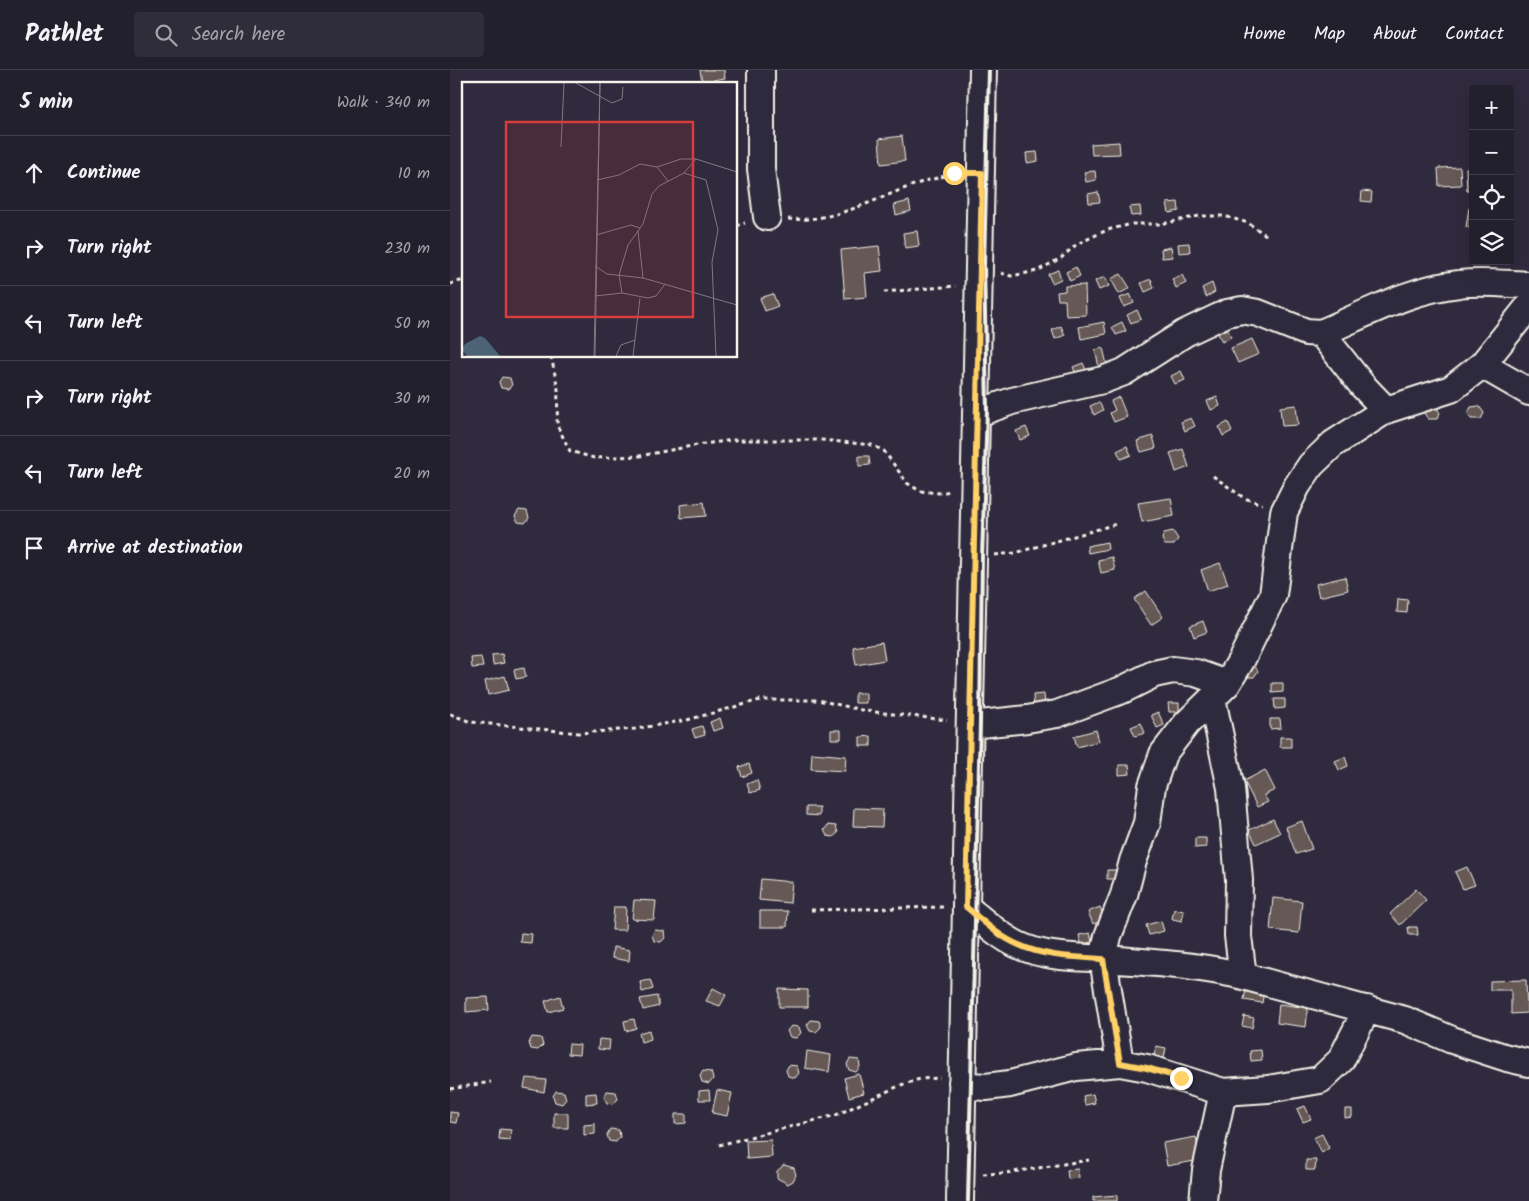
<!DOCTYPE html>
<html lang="en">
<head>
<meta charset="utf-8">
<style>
	:root { --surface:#23202e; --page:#2f2d3a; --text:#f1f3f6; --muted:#a3a3aa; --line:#403e4a }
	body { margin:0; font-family:Kalam,sans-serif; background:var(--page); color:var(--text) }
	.controls { position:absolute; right:15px; top:15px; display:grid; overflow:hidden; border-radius:5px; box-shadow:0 5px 20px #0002 }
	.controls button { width:45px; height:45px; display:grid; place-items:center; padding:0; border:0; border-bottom:1px solid var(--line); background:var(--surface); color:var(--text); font:25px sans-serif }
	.stop { position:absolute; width:15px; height:15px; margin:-11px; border:4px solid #ffd166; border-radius:50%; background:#fff }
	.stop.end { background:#ffd166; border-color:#fff; box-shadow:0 1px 5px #0008 }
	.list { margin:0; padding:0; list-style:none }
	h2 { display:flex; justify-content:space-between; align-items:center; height:65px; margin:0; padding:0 20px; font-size:21px }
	h2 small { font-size:16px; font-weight:400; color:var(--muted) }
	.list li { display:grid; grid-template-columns:32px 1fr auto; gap:15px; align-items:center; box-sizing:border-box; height:75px; padding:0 20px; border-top:1px solid var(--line) }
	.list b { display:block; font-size:19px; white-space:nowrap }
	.list em { font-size:16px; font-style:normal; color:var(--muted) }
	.icon { flex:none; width:28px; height:28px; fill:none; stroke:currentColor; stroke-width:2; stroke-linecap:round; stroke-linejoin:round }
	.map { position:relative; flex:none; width:1079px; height:1131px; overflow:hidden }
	header { display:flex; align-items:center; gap:30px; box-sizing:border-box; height:70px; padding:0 25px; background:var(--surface); border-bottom:1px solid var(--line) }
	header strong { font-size:24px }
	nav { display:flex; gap:28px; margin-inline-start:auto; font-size:18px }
	.search { width:350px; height:45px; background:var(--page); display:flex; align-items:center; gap:12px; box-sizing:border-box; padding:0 18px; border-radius:5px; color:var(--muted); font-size:19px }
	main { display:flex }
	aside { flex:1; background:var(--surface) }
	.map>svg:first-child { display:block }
</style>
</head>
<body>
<header>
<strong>Pathlet</strong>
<div class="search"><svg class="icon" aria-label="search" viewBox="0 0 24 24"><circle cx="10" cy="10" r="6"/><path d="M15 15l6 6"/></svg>Search here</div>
<nav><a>Home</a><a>Map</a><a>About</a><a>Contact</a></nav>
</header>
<main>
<aside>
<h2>5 min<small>Walk · 340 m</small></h2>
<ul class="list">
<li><svg class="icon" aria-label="ahead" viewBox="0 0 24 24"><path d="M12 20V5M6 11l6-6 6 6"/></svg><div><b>Continue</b></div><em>10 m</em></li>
<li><svg class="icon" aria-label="right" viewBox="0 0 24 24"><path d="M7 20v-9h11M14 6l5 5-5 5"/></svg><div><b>Turn right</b></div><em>230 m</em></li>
<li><svg class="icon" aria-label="left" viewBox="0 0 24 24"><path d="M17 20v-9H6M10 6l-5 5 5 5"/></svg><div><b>Turn left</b></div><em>50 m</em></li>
<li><svg class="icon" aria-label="right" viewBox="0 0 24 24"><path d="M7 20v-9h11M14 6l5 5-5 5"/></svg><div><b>Turn right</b></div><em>30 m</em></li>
<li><svg class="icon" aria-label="left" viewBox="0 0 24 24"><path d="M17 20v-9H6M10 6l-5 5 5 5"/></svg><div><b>Turn left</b></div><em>20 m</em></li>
<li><svg class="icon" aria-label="arrive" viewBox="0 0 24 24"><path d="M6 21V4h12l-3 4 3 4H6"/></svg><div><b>Arrive at destination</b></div></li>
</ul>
</aside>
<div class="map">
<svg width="1079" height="1131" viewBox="0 0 1079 1131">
	<rect width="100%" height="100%" fill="#2f2a3d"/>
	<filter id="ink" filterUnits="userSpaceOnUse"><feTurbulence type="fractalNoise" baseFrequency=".02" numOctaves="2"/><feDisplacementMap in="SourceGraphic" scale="10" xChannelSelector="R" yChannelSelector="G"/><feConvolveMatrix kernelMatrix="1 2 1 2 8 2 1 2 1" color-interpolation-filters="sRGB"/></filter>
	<g filter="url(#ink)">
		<path fill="#655854" stroke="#f4f1e8" d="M250 0H274L275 8 252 12Z
			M452 66 455 91 431 94 429 69Z
			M669 72 670 84 642 85 641 74Z
			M587 82 588 91 577 93 576 83Z
			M1010 97 1011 115 989 116 988 98Z
			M1016 98H1023V121H1017Z
			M645 101 646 110 636 112 634 102Z
			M912 121 922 122 921 132 911 131Z
			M648 122 650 132 639 133 638 124Z
			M459 131 461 141 446 145 444 135Z
			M728 132 729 141 719 143 717 133Z
			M690 136 691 145 681 146 679 137Z
			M1019 138 1023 139V159L1016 157Z
			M467 161 469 176 455 178 453 163Z
			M739 173 740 182 729 183 728 174Z
			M429 176 432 201 415 203 417 227 395 229 391 180Z
			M721 177 723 187 712 188 711 179Z
			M626 197 630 206 620 211 616 202Z
			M608 200 611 209 602 213 598 204Z
			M671 204 680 218 669 224 661 209Z
			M732 205 736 213 726 218 722 209Z
			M655 207 659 216 649 220 645 211Z
			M701 209 704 218 695 222 691 213Z
			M762 213 765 222 756 227 752 218Z
			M635 215 636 245 616 246 615 230H608L607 222 615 221V216Z
			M323 224 328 236 315 241 310 228Z
			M680 224 684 233 674 237 670 228Z
			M687 240 691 249 681 253 677 245Z
			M654 252 656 264 631 269 629 257Z
			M672 252 676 261 666 265 662 257Z
			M611 256 615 265 605 269 602 260Z
			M777 258 781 267 772 272 768 263Z
			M802 269 809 284 788 293 781 278Z
			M653 278 658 299 650 301 645 280Z
			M633 293 637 302 627 306 623 297Z
			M731 301 735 310 725 314 721 306Z
			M52 307 60 308 62 315 58 319 51 318 49 312Z
			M669 327 677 347 664 352 660 343 665 340 661 331Z
			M767 327 770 336 761 340 757 331Z
			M649 332 653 340 644 345 640 336Z
			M846 335 848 355 832 356 830 337Z
			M985 335 990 343 987 349H978L974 343 977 337Z
			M1029 336 1034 343 1031 349H1021L1018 343 1021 337Z
			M741 348 745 356 735 361 731 352Z
			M778 352 782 361 773 366 769 357Z
			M576 357 580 366 570 370 566 361Z
			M703 366 706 378 691 382 687 371Z
			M677 376 681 385 671 389 667 381Z
			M733 379 739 397 726 402 720 383Z
			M409 386H419L420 395 409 396Z
			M721 428 724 446 692 452 688 433Z
			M254 432 256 446 231 448 230 435Z
			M69 440 77 441 79 448 75 453 68 452 65 446Z
			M723 461 728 469 724 475H715L712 469 714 463Z
			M657 472 658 479 638 483 637 476Z
			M662 487 665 500 651 503 648 490Z
			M770 493 778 514 758 521 751 500Z
			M895 507 898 520 869 527 866 514Z
			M696 521 713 547 701 555 684 529Z
			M948 529 958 530 957 543 947 542Z
			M753 551 757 562 744 567 740 556Z
			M432 572 435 590 406 595 403 577Z
			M52 584 54 593 43 595 42 585Z
			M31 587 33 597 22 598 21 588Z
			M803 594 808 601 804 607H795Z
			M74 598 76 607 66 609 64 600Z
			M55 606 59 620 38 625 35 611Z
			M822 613H833V622L822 623Z
			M405 623H416V633H405Z
			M594 624 595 634 584 635 583 625Z
			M824 629H835V638L825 639Z
			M718 633H729V642H719Z
			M708 642 714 655 707 658 701 645Z
			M270 648 273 658 263 661 260 652Z
			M820 649H830L831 658 820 659Z
			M691 653 695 663 685 666 681 657Z
			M252 656 255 665 245 668 242 659Z
			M381 660H391V669H381Z
			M646 660 649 671 627 677 624 666Z
			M421 666V676H410V667Z
			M830 667H841V677H830Z
			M362 683 396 686 395 701 361 699Z
			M895 687 898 696 889 700 885 691Z
			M299 694 302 703 292 707 289 697Z
			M669 695H679L680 704 669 705Z
			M815 700 825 720 814 725 818 732 807 737 794 711Z
			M307 710 310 720 300 723 297 714Z
			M356 737H369V746L356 745Z
			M404 738 433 739 432 757 403 756Z
			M823 749 830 763 806 774 799 760Z
			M852 751 862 779 846 784 836 757Z
			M378 755 386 756 388 763 383 767 377 766 374 760Z
			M745 768H756V777L745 778Z
			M1017 797 1025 815 1013 819 1005 802Z
			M657 800H668V809H657Z
			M311 809 342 812 340 833 309 830Z
			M966 819 976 830 950 855 940 844Z
			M823 828 852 831 849 863 820 860Z
			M184 830 206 831 204 850 182 849Z
			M164 837H176L175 860H162Z
			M650 837 655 850 643 854 638 842Z
			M724 839 734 841 732 851 722 849Z
			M310 841H338L337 857H310Z
			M711 851 714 861 699 865 696 855Z
			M958 857H967L968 865H959Z
			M205 860 214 861 215 868 211 872 204 871 202 865Z
			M71 863 82 864 81 873 70 872Z
			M640 863 642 872 631 874 629 865Z
			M163 877 180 880 179 891 162 888Z
			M200 910 203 919 192 922 190 912Z
			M1076 910 1077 943 1061 944V920H1040V911Z
			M263 918 276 925 270 936 256 931Z
			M796 918 814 921 812 933 794 930Z
			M329 919 358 920V937H329Z
			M110 926 113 938 98 942 95 931Z
			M207 926 209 936 193 940 190 929Z
			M38 927 39 940 16 942V928Z
			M829 934 858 938 856 957 827 953Z
			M794 946 804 948 802 958 792 956Z
			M184 949 186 958 176 961 174 951Z
			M361 950 369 951 371 957 366 962 360 961 357 955Z
			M341 956 349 957 351 963 346 968 340 967 337 961Z
			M199 960 201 969 191 972 189 963Z
			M82 967 91 968 93 975 88 980 81 979 79 973Z
			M149 969 160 970 159 980 148 979Z
			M119 974 130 975 129 985 118 984Z
			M706 976 716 978 714 988 704 986Z
			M811 980 812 990 801 991 800 981Z
			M357 981 381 985 379 1002 355 998Z
			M400 989 409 990 410 997 406 1002 399 1000 397 994Z
			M339 995 347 996 349 1003 345 1008 338 1006 336 1000Z
			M253 1001 261 1002 263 1009 259 1014 252 1012 250 1006Z
			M409 1004 414 1023 399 1027 394 1008Z
			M76 1008 96 1010 94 1022 74 1018Z
			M259 1020 260 1030H249V1021Z
			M267 1020 282 1023 277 1046 262 1043Z
			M106 1021 114 1022 116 1029 112 1034 105 1032 103 1026Z
			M157 1021 166 1022 168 1029 163 1034 157 1033 154 1027Z
			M146 1023 147 1033 136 1034V1024Z
			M643 1024 645 1033 635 1035 633 1026Z
			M855 1036 861 1049 853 1052 847 1039Z
			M895 1039H902V1047L895 1048Z
			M0 1042 8 1043 6 1053 0 1052Z
			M104 1043H118V1058H104Z
			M225 1044H236V1053L225 1054Z
			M145 1054V1064L134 1065V1055Z
			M50 1059 61 1060 60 1070 49 1069Z
			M160 1059 169 1060 170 1067 166 1072 159 1071 157 1065Z
			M872 1064 879 1078 872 1083 863 1068Z
			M746 1067 750 1090 717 1096 713 1073Z
			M321 1070 322 1087 297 1089 296 1071Z
			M856 1090H866L865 1100H856Z
			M334 1095 344 1098 346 1105 343 1111 338 1114 327 1108V1101Z
			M628 1099 629 1108 618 1109 617 1100Z
			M667 1125V1131H643V1127Z"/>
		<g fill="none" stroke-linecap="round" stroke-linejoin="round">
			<defs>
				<path id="minor" d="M311 0V99L317 147
					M871 263 912 315 936 340
					M1032 295 1079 322
					M527 338 537 340 562 331 653 310 674 302 735 263 777 243 792 240 808 243 856 262 871 263C916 244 960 219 1009 214 1032 211 1056 214 1079 215
					M762 629 781 718 789 810 788 866 793 906 955 950 1002 970 1057 988 1079 993
					M520 653 530 654 577 649 607 644 672 620 704 604 723 600 746 603 777 614
					M516 837C532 850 549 866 568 875 595 888 628 887 658 889 703 893 749 895 793 906
					M670 993 653 889 658 866 674 825 683 791 697 753 702 716 713 684 737 653 777 614 792 589 823 525 834 442 847 416 861 395 883 374 936 340 1001 319 1032 295 1079 236
					M512 1012 521 1016 536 1017 560 1014 626 997 670 993 697 998 773 1022 818 1019 870 1010 891 990 917 939
					M510 1131 533 0
					M753 1131 756 1100 773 1022"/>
			</defs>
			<use href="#minor" stroke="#f4f1e8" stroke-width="30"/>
			<path stroke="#f4f1e8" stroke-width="3" stroke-dasharray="4 4" stroke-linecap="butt" d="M338 149C390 153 431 124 479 110 489 108 499 104 509 103
				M286 156 295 153
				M551 203 561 206 587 201 611 188 627 174 657 160 682 154H712L749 146H774L798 153 819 167
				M0 214 14 210
				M434 222 506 216
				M101 286 108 319 107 355 120 381 144 388 190 386 247 375 283 370H371L422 375 434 381 457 413 470 421 490 423 500 421
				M763 406 794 428 812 434
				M545 485 565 483 666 454
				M0 644 21 652 129 663 185 659 237 650 310 630H368L416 641 497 650
				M361 840 493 837
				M0 1019 41 1012
				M269 1075 386 1045 451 1015 470 1009 490 1008
				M533 1104 556 1103 639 1090"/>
			<use href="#minor" stroke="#2f2a3d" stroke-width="26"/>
			<path stroke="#f4f1e8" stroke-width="4" d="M518 1131 530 654 532 487 537 340 534 195 539 0"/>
		</g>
	</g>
	<g fill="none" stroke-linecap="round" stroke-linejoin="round" filter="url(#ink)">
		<path stroke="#ffd166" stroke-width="6" d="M504 103H532L516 837C532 850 549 867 569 875 595 887 625 887 653 889L670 993 697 998 731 1008"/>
	</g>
	<g transform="translate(12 12)">
		<rect width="275" height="275" fill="#2f2a3d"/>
		<path d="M18 254 23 256 38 274H5L0 268 3 262Z" fill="#4b6375"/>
		<path fill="none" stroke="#7e7a81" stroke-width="1" d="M114 1 150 21 160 17 161 5M99 65 102 1M195 85 206 99M222 91 244 98 256 148 250 180 254 274M135 98 157 93 178 82 195 85 219 77H234L275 90M176 149 181 196 275 223M134 153 169 143 178 146M133 184 145 192 181 196M160 211 157 193 166 163 181 142 190 112 197 104 222 91 234 77M133 214 160 211 186 216 194 214 203 202M132 274 138 1M133 274 138 1M154 274 159 263 173 258M171 274 178 216"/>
		<path fill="#d93c3b" fill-opacity="0.15" stroke="#d93c3b" stroke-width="2.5" d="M44 40H231V235H44Z"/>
		<rect width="275" height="275" fill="none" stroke="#f4f1e8" stroke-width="2.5"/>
	</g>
</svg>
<div class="controls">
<button>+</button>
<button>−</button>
<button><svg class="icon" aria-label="locate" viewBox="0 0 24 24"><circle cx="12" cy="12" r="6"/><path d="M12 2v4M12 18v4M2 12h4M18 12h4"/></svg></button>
<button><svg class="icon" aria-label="layers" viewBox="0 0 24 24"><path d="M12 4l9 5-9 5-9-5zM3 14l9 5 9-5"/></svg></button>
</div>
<div class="stop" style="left:504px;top:103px"></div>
<div class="stop end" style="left:731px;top:1008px"></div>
</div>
</main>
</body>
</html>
